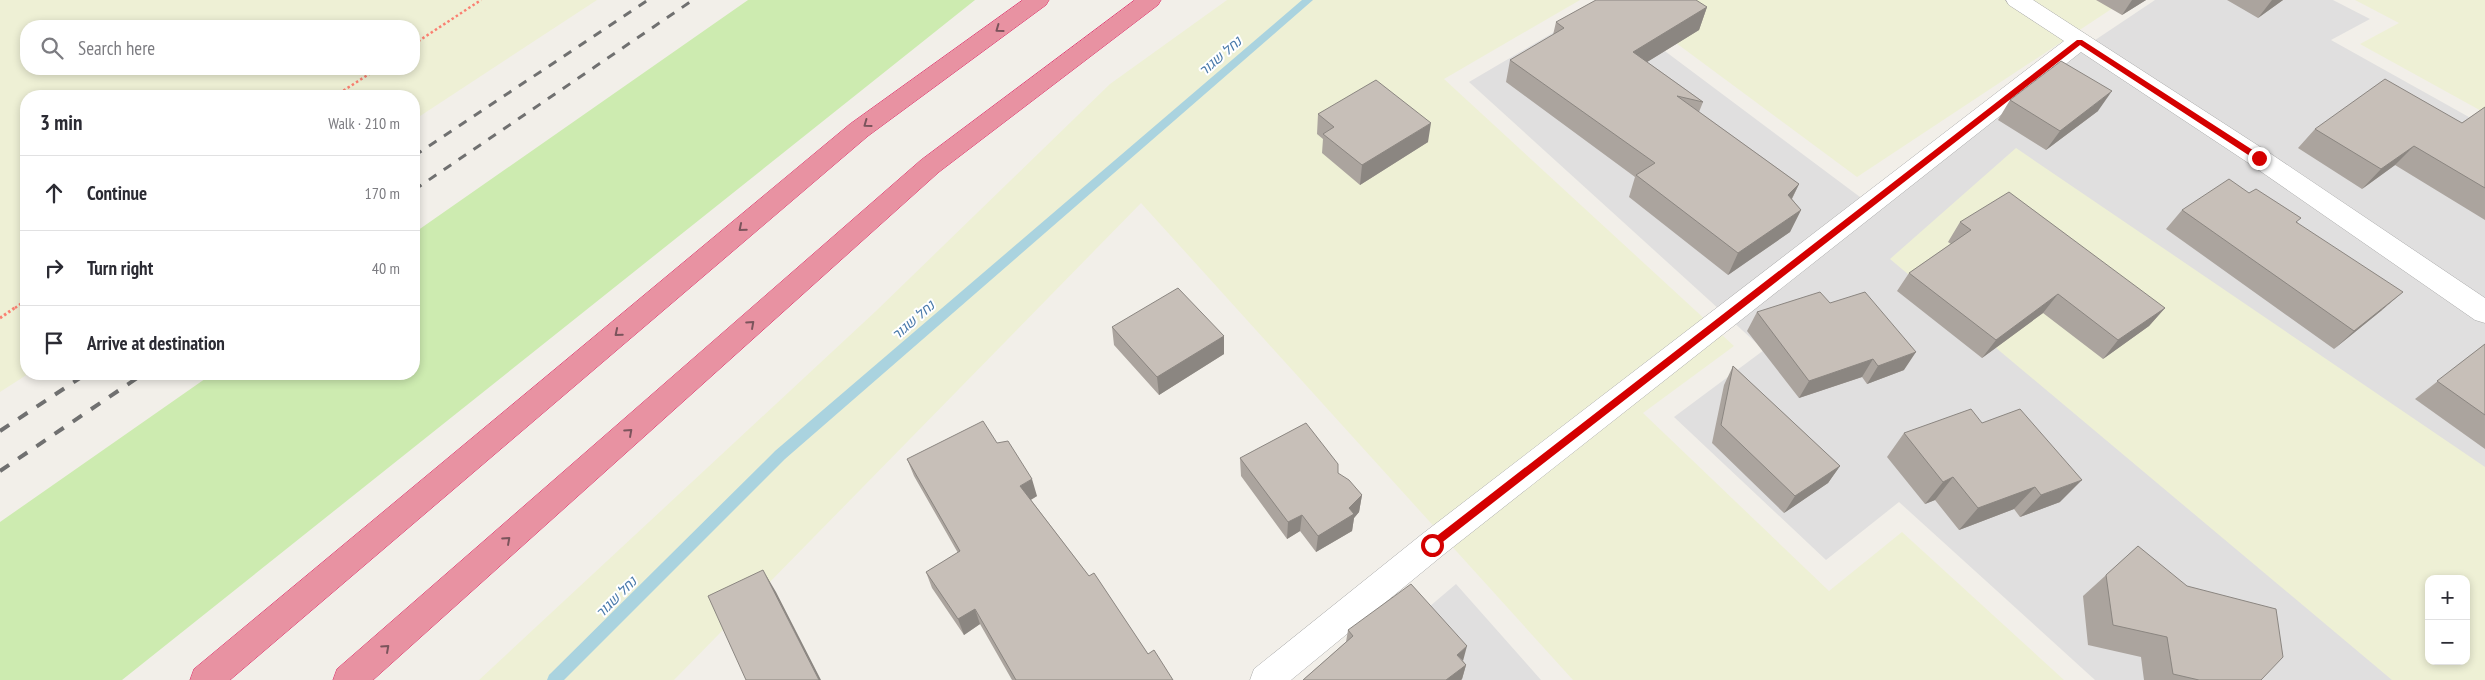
<!DOCTYPE html>
<html lang="en">
<head>
<meta charset="utf-8">
<style>
	:root { --surface:#fff; --page:#f7f7f7; --text:#2b2b33; --muted:#7c7c81; --line:#e1e1e2 }
	body { margin:0; font-family:"PT Sans Narrow",Heebo,sans-serif; background:var(--page); color:var(--text) }
	.controls { position:absolute; right:15px; bottom:15px; display:grid; overflow:hidden; border-radius:10px; box-shadow:0 2px 8px #0003 }
	.controls button { width:45px; height:45px; display:grid; place-items:center; padding:0; border:0; border-bottom:1px solid var(--line); background:var(--surface); color:var(--text); font:25px sans-serif }
	.stop { position:absolute; width:15px; height:15px; margin:-11px; border:4px solid #d40000; border-radius:50%; background:#fff }
	.stop.end { background:#d40000; border-color:#fff; box-shadow:0 1px 5px #0008 }
	.list { margin:0; padding:0; list-style:none }
	h2 { display:flex; justify-content:space-between; align-items:center; height:65px; margin:0; padding:0 20px; font-size:21px }
	h2 small { font-size:16px; font-weight:400; color:var(--muted) }
	.list li { display:grid; grid-template-columns:32px 1fr auto; gap:15px; align-items:center; box-sizing:border-box; height:75px; padding:0 20px; border-top:1px solid var(--line) }
	.list b { display:block; font-size:19px; white-space:nowrap }
	.list em { font-size:16px; font-style:normal; color:var(--muted) }
	.icon { flex:none; width:28px; height:28px; fill:none; stroke:currentColor; stroke-width:2; stroke-linecap:round; stroke-linejoin:round }
	.map { position:relative; flex:none; width:2485px; height:680px; overflow:hidden }
	.search { position:absolute; background:var(--surface); box-shadow:0 2px 8px #0003; left:20px; top:20px; width:400px; height:55px; display:flex; align-items:center; gap:12px; box-sizing:border-box; padding:0 18px; border-radius:20px; color:var(--muted); font-size:19px }
	.panel { position:absolute; background:var(--surface); box-shadow:0 2px 8px #0003; left:20px; top:90px; width:400px; height:290px; border-radius:20px }
	.map>svg:first-child { display:block }
</style>
</head>
<body>
<div class="map">
<svg width="2485" height="680" viewBox="0 0 2485 680">
	<rect width="100%" height="100%" fill="#f2efe9"/>
	<path fill="#e0dfdf" fill-rule="evenodd" d="M2155 0H2333L2370 19 2331 40 2485 126V680H2095L1899 502 1826 560 1674 417 1764 350 1469 82 1602 4 1860 197ZM2429 579H2466V661H2429Z
		M1456 584 1541 680H1343Z"/>
	<path fill="#eef0d5" fill-rule="evenodd" d="M0 0H597L414 120V96H26V374H28L0 392ZM414 26V69H26V26Z
		M1227 0H1580L1444 79 1734 346 1643 413 1829 591 1902 532 2064 680H1573L1141 203 674 680H479L876 311 1110 84Z
		M1618 0H2125L1857 177Z
		M2355 0H2485V113L2360 44 2399 23Z
		M2016 148 2485 467V680H2392L1890 259ZM2429 579H2466V661H2429Z"/>
	<path fill="#cdebb0" d="M748 0H975L122 680H0V522L212 374H414V233Z"/>
	<g fill="none" stroke-linecap="round" stroke-linejoin="round">
		<path fill="#aad3df" fill-rule="evenodd" d="M1302 0H1313L785 459 564 680H547L549 675 775 451Z"/>
		<defs>
			<path id="minor" d="M2006 0H2033L2268 152 2485 298V323L2475 320 2250 164 2081 52 1443 555 1291 680H1250L1254 669 1421 535 2064 41 2009 5Z"/>
			<path id="highway" d="M1023 0H1049L1046 5 868 136 230 680H190L194 669 850 124Z
				M1135 0H1161L1158 5 939 172 373 680H333L337 669 921 160Z"/>
		</defs>
		<use href="#minor" stroke="#a9a9a9" stroke-width="1"/>
		<use href="#highway" stroke="#dc2a67" stroke-width="1"/>
		<path stroke="#fa8072" stroke-width="2.5" stroke-dasharray="2.5 2.5" stroke-linecap="butt" d="M414 44 481 0
			M335 96 377 69
			M15 308 26 300"/>
		<path stroke="#fa8072" stroke-width="3" stroke-dasharray="2.5 2.5" stroke-linecap="butt" d="M0 318 16 307"/>
		<use href="#minor" fill="#fff" fill-rule="evenodd"/>
		<use href="#highway" fill="#e892a2" fill-rule="evenodd"/>
		<path stroke="#707070" stroke-width="3" stroke-dasharray="9 9" stroke-linecap="butt" d="M414 156 648 0
			M414 190 693 0"/>
		<path stroke="#707070" stroke-width="4" stroke-dasharray="11 11" stroke-linecap="butt" d="M0 431 86 374
			M0 471 143 374"/>
	</g>
	<path fill="#aba49e" d="M2096 0H2146L2122 15Z
		M2227 0H2283L2258 18Z
		M1707 7 1699 30 1647 62 1703 102 1699 112 1799 184 1792 199 1801 210 1790 232 1728 275 1629 197 1635 177 1506 82 1510 60 1553 35 1556 22Z
		M2010 100 2098 111 2046 150 1998 120Z
		M2485 107V220L2395 165 2362 189 2298 148 2315 129 2462 123Z
		M1318 114 1428 142 1360 185 1322 153 1323 139 1317 134Z
		M2182 210 2297 222 2382 310 2334 349 2166 229Z
		M1960 222 2165 308 2149 326 2103 359 2043 313 1982 358 1897 291 1909 273 1951 244 1948 242Z
		M1830 303 1904 370 1867 384 1862 377 1799 398 1747 331 1757 312Z
		M1112 327 1224 336V354L1159 395 1114 345Z
		M2485 344V449L2415 399Z
		M1733 366 1840 466 1828 483 1784 513 1712 443 1724 385Z
		M1982 423 2060 502 2020 517 2014 509 1959 530 1935 500 1925 504 1887 457 1904 433Z
		M1240 458 1338 473 1362 495 1359 512 1354 518 1352 531 1316 552 1300 531 1287 539 1241 476Z
		M907 459 1037 496 1031 500 1148 654 1173 680H1012L980 624 964 635 932 588 926 572 958 553 914 476Z
		M2138 546 2261 680H2144L2141 657 2088 645 2083 596Z
		M1348 630 1463 661 1466 665 1462 679 1461 680H1303L1346 642Z"/>
	<path fill="#8b8681" d="M2132 0H2146L2122 15Z
		M2272 0H2283L2258 18Z
		M1707 7 1699 30 1626 75 1633 52Z
		M2112 91 2098 111 2046 150 2060 131Z
		M1431 123 1428 142 1360 185 1362 165Z
		M2414 146 2395 165 2362 189 2381 169Z
		M1799 184 1788 206V195Z
		M1801 210 1790 232 1728 275 1738 253Z
		M2403 292 2382 310 2334 349 2354 331Z
		M2058 294 2043 313 1982 358 1996 340Z
		M2165 308 2149 326 2103 359 2118 340Z
		M1224 336V354L1159 395 1157 377Z
		M1916 352 1904 370 1867 384 1878 366Z
		M1873 359 1862 377 1799 398 1809 381Z
		M1840 466 1828 483 1784 513 1795 496Z
		M1953 477 1935 500 1925 504 1943 482Z
		M1032 479 1037 496 1025 503 1020 486Z
		M2082 480 2060 502 2020 517 2041 495Z
		M2035 487 2014 509 1959 530 1978 508Z
		M1362 495 1359 512 1354 518 1352 531 1316 552 1318 536Z
		M1302 515 1300 531 1287 539 1288 522Z
		M763 570 776 592 821 680H819Z
		M975 609 980 624 964 635 958 619Z
		M1467 646 1463 661 1457 655Z
		M1466 665 1462 679 1461 680H1446Z"/>
	<path fill="#c7bfb8" stroke="#8b8681" d="M1596 0H1696L1707 7 1633 52 1703 102 1677 96 1799 184 1788 195 1801 210 1738 253 1636 175 1655 163 1510 60 1564 28 1556 22Z
		M2061 61 2112 91 2060 131 2010 100Z
		M2385 79 2462 123 2485 107V188L2414 146 2381 169 2315 129Z
		M1376 80 1431 123 1362 165 1323 134 1334 127 1318 114Z
		M2229 179 2249 193 2256 189 2301 218 2296 222 2403 292 2354 331 2182 210Z
		M2009 192 2165 308 2118 340 2058 294 1996 340 1909 273 1971 230 1960 222Z
		M1178 288 1224 336 1157 377 1112 327Z
		M1820 292 1830 303 1865 292 1916 352 1878 366 1873 359 1809 381 1757 312Z
		M2485 344V415L2437 381Z
		M1733 366 1840 466 1795 496 1721 425Z
		M1971 409 1982 423 2020 409 2082 480 2041 495 2035 487 1978 508 1953 477 1943 482 1904 433Z
		M983 421 997 443 1008 441 1032 479 1020 486 1089 576 1094 573 1148 654 1154 650 1173 680H1016L975 609 958 619 926 572 960 551 907 459Z
		M1306 423 1338 464V473L1349 480 1362 495 1349 508 1354 514 1318 536 1302 515 1288 522 1240 458Z
		M2138 546 2187 586 2276 609 2283 657 2261 680H2199L2173 674 2167 637 2113 625 2106 575Z
		M763 570 819 680H746L708 596Z
		M1411 584 1467 646 1457 655 1466 665 1446 680H1303L1353 636 1348 630Z"/>
	<defs><path id="oneway-chevron" d="M-2-3.5L2.5 0L-2 3.5" fill="none" stroke-width="1.6" stroke-linecap="round" stroke-linejoin="round" transform="scale(1.25)"/></defs>
	<g stroke="#7b545c">
		<use href="#oneway-chevron" transform="translate(999 29) rotate(144)"/>
		<use href="#oneway-chevron" transform="translate(867 124) rotate(144)"/>
		<use href="#oneway-chevron" transform="translate(742 228) rotate(140)"/>
		<use href="#oneway-chevron" transform="translate(751 324) rotate(-42)"/>
		<use href="#oneway-chevron" transform="translate(618 333) rotate(140)"/>
		<use href="#oneway-chevron" transform="translate(629 432) rotate(-42)"/>
		<use href="#oneway-chevron" transform="translate(507 540) rotate(-42)"/>
		<use href="#oneway-chevron" transform="translate(386 648) rotate(-42)"/>
	</g>
	<path fill="#d40000" d="M2077 40H2082L2262 156V160H2256L2080 45 1435 548H1429V542Z"/>
	<g text-anchor="middle" dominant-baseline="central" stroke-width="4" stroke-linejoin="round" paint-order="stroke">
		<g font-size="14" font-style="italic" fill="#4a7aab" stroke="#fff">
			<text transform="translate(1220 56) rotate(-41)">נחל שגור</text>
			<text transform="translate(913 320) rotate(-41)">נחל שגור</text>
			<text transform="translate(616 597) rotate(-45)">נחל שגור</text>
		</g>
	</g>
</svg>
<div class="controls">
<button>+</button>
<button>−</button>
</div>
<div class="stop" style="left:1432px;top:545px"></div>
<div class="stop end" style="left:2259px;top:158px"></div>
<div class="search"><svg class="icon" aria-label="search" viewBox="0 0 24 24"><circle cx="10" cy="10" r="6"/><path d="M15 15l6 6"/></svg>Search here</div>
<section class="panel">
<h2>3 min<small>Walk · 210 m</small></h2>
<ul class="list">
<li><svg class="icon" aria-label="ahead" viewBox="0 0 24 24"><path d="M12 20V5M6 11l6-6 6 6"/></svg><div><b>Continue</b></div><em>170 m</em></li>
<li><svg class="icon" aria-label="right" viewBox="0 0 24 24"><path d="M7 20v-9h11M14 6l5 5-5 5"/></svg><div><b>Turn right</b></div><em>40 m</em></li>
<li><svg class="icon" aria-label="arrive" viewBox="0 0 24 24"><path d="M6 21V4h12l-3 4 3 4H6"/></svg><div><b>Arrive at destination</b></div></li>
</ul>
</section>
</div>
</body>
</html>
